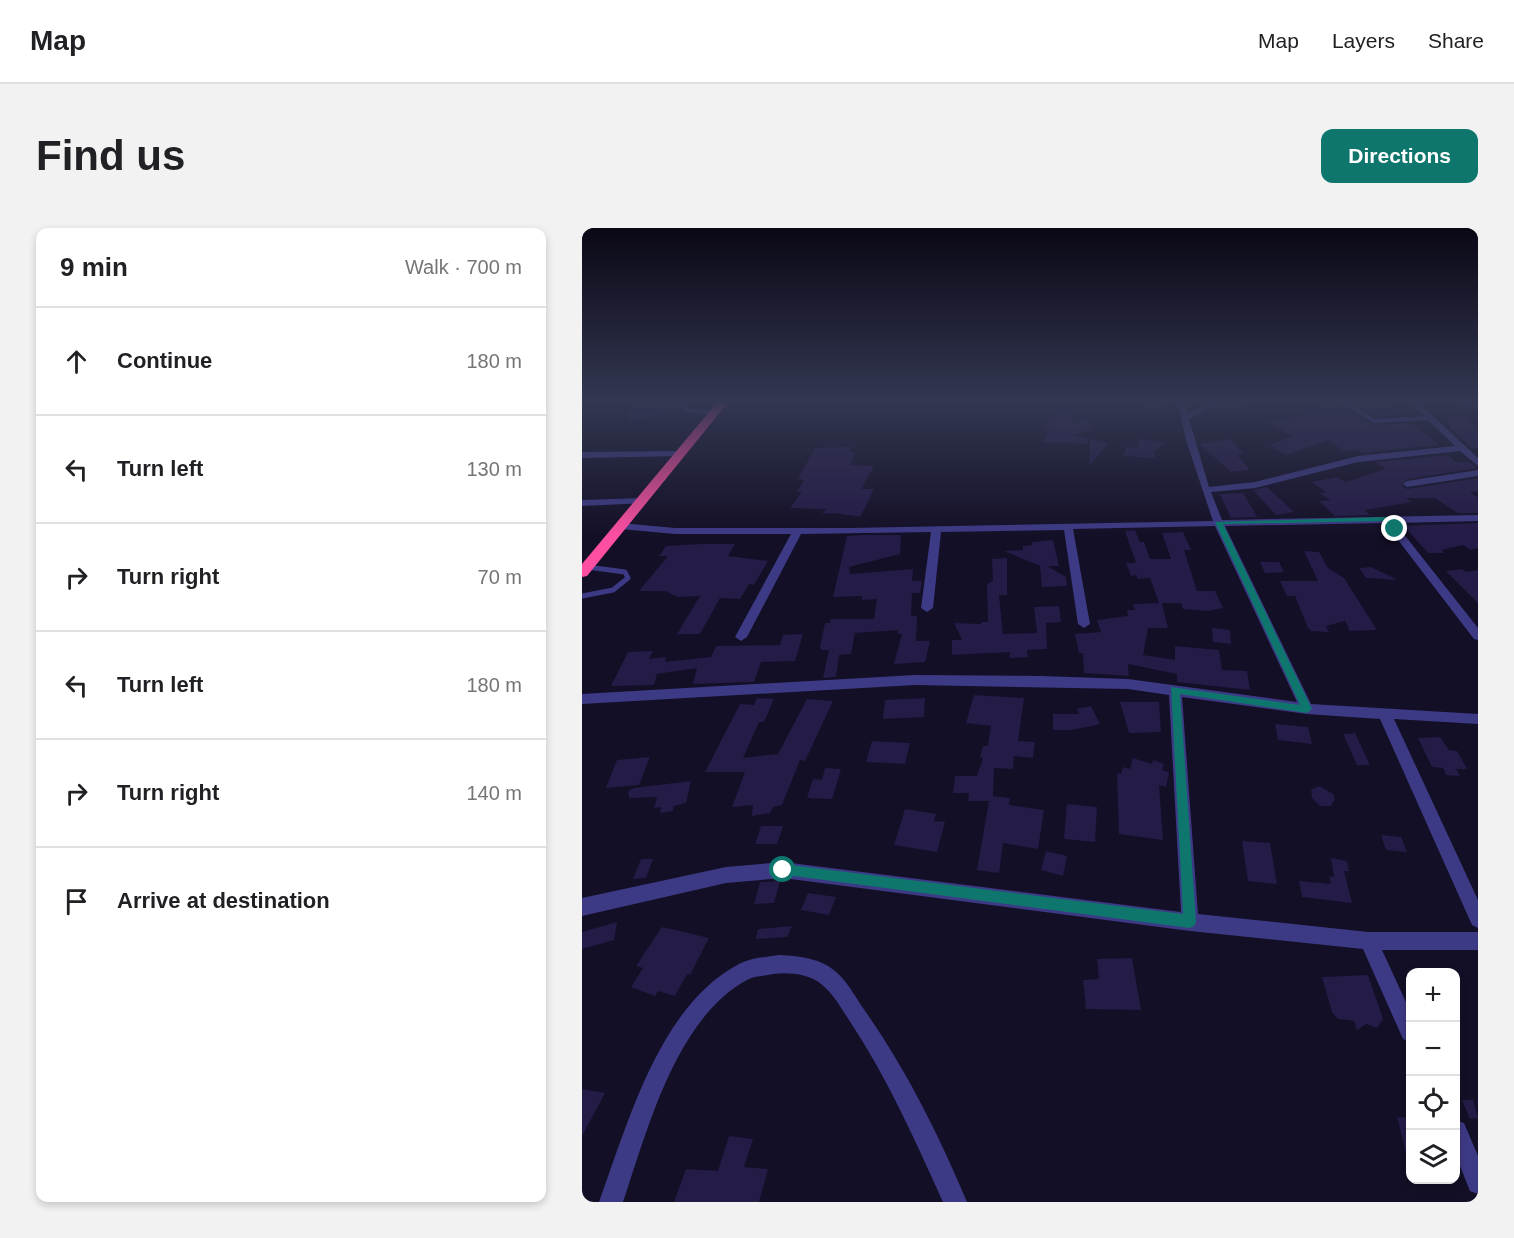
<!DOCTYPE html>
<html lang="en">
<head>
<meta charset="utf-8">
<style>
	:root { --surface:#fff; --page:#f2f2f2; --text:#202124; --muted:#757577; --line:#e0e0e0; --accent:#0f766e }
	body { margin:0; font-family:Arial,sans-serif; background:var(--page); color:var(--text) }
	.controls { position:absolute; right:18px; bottom:18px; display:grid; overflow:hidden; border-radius:12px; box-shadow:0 3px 9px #0003 }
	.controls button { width:54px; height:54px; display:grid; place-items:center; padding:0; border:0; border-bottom:2px solid var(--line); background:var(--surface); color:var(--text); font:30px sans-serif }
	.stop { position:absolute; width:18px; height:18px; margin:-14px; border:4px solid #0f766e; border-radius:50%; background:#fff }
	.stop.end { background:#0f766e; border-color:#fff; box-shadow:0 2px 6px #0008 }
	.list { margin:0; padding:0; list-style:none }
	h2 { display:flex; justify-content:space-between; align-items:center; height:78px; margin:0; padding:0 24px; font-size:26px }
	h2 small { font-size:20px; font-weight:400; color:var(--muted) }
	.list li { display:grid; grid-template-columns:39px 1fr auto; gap:18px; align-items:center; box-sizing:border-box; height:108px; padding:0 24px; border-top:2px solid var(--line) }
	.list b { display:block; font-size:22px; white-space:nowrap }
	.list em { font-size:20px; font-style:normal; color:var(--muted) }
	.icon { flex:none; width:33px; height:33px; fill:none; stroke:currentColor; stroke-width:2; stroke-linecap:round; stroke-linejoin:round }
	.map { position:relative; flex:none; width:896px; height:974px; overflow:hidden; border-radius:12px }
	header { display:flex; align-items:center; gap:36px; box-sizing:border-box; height:84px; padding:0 30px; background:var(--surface); border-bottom:2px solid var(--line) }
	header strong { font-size:28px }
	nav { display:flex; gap:33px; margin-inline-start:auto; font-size:21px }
	.intro { display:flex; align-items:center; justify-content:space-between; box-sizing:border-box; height:144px; padding:0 36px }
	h1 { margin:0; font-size:42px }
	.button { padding:15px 27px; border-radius:12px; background:var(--accent); color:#fff; font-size:21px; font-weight:700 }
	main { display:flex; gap:36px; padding:0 36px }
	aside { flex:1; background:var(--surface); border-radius:12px; box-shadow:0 3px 9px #0003 }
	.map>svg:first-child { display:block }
</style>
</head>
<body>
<header>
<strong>Map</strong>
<nav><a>Map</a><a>Layers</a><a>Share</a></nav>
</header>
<div class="intro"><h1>Find us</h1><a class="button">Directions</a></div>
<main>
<aside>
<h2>9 min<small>Walk · 700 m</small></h2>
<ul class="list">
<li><svg class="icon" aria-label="ahead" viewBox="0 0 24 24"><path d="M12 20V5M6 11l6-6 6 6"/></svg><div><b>Continue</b></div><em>180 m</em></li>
<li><svg class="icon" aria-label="left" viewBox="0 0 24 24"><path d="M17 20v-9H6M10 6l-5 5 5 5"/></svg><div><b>Turn left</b></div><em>130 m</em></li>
<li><svg class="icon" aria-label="right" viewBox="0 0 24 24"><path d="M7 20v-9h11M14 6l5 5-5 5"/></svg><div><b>Turn right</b></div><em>70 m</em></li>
<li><svg class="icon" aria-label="left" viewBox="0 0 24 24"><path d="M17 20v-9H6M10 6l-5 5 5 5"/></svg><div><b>Turn left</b></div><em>180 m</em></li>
<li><svg class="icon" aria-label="right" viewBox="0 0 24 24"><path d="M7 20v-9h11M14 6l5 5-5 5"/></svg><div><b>Turn right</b></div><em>140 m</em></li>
<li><svg class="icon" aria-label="arrive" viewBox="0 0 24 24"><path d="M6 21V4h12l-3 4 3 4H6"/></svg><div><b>Arrive at destination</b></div></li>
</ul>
</aside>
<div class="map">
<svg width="896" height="974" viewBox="0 0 896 974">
	<rect width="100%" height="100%" fill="#130f26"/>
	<path fill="#241b47" d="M57 172H99L96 182 77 183 71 190 43 193 52 175Z
		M547 172H591L574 184Z
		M644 172H667L668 178 634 184 629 182Z
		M804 172 819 182V187L794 189 770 175Z
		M750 175 791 197 830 195 857 217 780 225 774 222 762 224 747 212 704 227 687 217 711 208 686 194 727 187 722 183Z
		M472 180 485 181 492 194 506 192 511 202 491 207 506 210 505 216 460 214 467 203H461L469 188 475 191Z
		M883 187 896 202V220L890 221 866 198H869L864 192H868L866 188Z
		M508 211 527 215 507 238Z
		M557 211 584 215 572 223 573 230 541 228 545 219 555 220Z
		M648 211 662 226 655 227 668 242 649 244 617 216Z
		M269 219 267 224H273L268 237 292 238 279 261H292L278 289 253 285 240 286 245 281 208 280 220 264H215L222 252 216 251 233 220Z
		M866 227 874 234H887L895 240 825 251 820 258 825 261 896 250V263L888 264 896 270V285H876L853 270H824L829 274 783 282 788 287 753 288 737 273 749 272 738 266 744 264 730 254 755 249 764 254 804 241 794 234Z
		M685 259 712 284 694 287 671 262Z
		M661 265 675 289 649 290 638 266Z
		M896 295V320L888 322 881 317 860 322 862 325H846L822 298Z
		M553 302 558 314H562L568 331H589L580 305 601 304 609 322H602L615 363H633L641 380 627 383 601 381 599 375H580L586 400H566L561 427 593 432V418L637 422 640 442 665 443 668 462 595 454V446L546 436 547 448 502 445 501 425H497L493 406 519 404 515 392 546 388 545 382H553L551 376 577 375 568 350 556 351 554 347 549 348 544 335H554L543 303Z
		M280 307H319L318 326 267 339 268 346 331 341 330 353H340L338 365H330L329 388H335L334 413H348L343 434 312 436 320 406H316V402L273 405 269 426 257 427 254 449 241 450 247 422H239L238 419 243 395H248L249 391H292L295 371 280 372V368L251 369 265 308Z
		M471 312 477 338H465L484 349 485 358 460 359 458 338 422 323 441 322V318L450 317V314Z
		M120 316H153L146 328 186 333 172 357 167 356 158 371 138 370 118 406H95L118 368 96 369 83 363H57L86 328H77L84 318Z
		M722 323 737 324 746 340 762 350 795 402 768 403 763 393 744 398 747 404 729 403 726 400 713 368H705L698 353H736Z
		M425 330V367H417L421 406 455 405 452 379 477 378 479 394 464 395 465 421 445 422 446 429 427 430 428 424 370 427V412H380L372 395 399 396V394H406L405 356 411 353 410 331Z
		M678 334H697L702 344 683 345Z
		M789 339 816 352 784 350 777 340Z
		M880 341 884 344 896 342V375L864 343Z
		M630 400 648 402 649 416 631 414Z
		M221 406 213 433 179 434 172 454 111 456 115 440 75 446 72 457 29 458 46 424 71 423 67 431 84 429 83 434 129 429 134 418 198 417 201 407Z
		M392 467 442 470 436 513 453 514 451 530 432 528 431 541 412 540 411 568 428 570 427 577 462 582 456 621 421 615 417 645 395 642 407 573H386L387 565H371L373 548H395L401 530 398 529 401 518H406L409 498 384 495Z
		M175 470 192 471 182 494H177L161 530 196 526 225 471 251 473 223 533 218 532 200 577 191 579 188 585 170 588 171 577 150 579 163 544H123L158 476 172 477Z
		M343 470 342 489 301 491 303 472Z
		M538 474H577L579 504 547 505Z
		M509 478 518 496 490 502H471V486H497L495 481Z
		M693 496 726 499 730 516 696 512Z
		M773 505 788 537H775L761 506Z
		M858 509 867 522 875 523 885 541H874L878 548 864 547 861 540 850 539 836 510Z
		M290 513 328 515 323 536 284 534Z
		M68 529 57 557 24 560 35 532Z
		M551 530 570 536 571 532 582 536 580 542 587 544 584 559 577 557 581 612 537 606 535 545 539 546 541 539 548 541Z
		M243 540 259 541 250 571 225 570 231 551 240 552Z
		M109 553 104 575 92 578 91 583 78 585 79 579 72 580 75 569 47 570 46 563 52 560Z
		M737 558 751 566 753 571 749 578H738L730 570 729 562Z
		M485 576 515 579 513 614 482 611Z
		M323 581 354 586 352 593 363 594 355 624 312 617Z
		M179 598H201L195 616H173Z
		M799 607 819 609 825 624 804 622Z
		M660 613 688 615 695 656 666 653Z
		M464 623 485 628 481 648 459 642Z
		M749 630 765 633 767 643H762L770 675 720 669 717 653 749 656 747 648 752 649Z
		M59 631H71L64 650 51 651Z
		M198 653 192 675 172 676 178 654Z
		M226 665 254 669 247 687 219 682Z
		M35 694 32 712 0 721V704Z
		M210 698 205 709 174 711 176 701Z
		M80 699 127 710 108 747 105 746 93 768 76 763 73 768 49 759 61 740 54 738Z
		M550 730 559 782 504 781 501 752 517 751 515 731Z
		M786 747 801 791 795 800 784 796 775 802 772 793 756 791 750 784 740 749Z
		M0 861 23 865 0 908Z
		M880 872H891L896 890 888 891Z
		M815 889 828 890V929H825Z
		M147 908 171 911 162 939 186 941 177 974H92L104 941 136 943Z"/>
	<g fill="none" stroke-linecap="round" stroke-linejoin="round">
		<path stroke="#3d3a85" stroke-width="4" d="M107 172 101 179 104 182 133 185"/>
		<path stroke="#3d3a85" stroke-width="5" d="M0 368 31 362 46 350 43 344 5 339"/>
		<path fill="#3d3a85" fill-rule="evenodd" d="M595 172H603L606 186 633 172H642L607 191 627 259 673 254 776 228 873 218 846 192 792 195 753 172H762L793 191 842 188 826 172H834L896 230V238L878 223 776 234 673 260 629 264 640 292 896 287V293L813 295 896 400V412L892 411 803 295 643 298 729 476 896 486V496L812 491 896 672V700L890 697 798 491 725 486 600 469 616 686 786 704H896V722H800L828 783V814L821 811 781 721 608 703 201 650 144 655 0 688V670L144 639 201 634 599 684 587 467 546 461 333 457 0 476V466L333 447 460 448 546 451 715 474 633 298 491 301 508 396 502 400 496 396 482 302 359 304 351 380 345 384 339 380 349 304 219 306 165 409 159 413 153 409 209 306H93L39 301 34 298 39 295 93 300H268L631 293 604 212Z
			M867 172 896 176V180L867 174Z
			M103 223 104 225 100 228 0 230V224Z
			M896 242V248L825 259 821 256 825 253Z
			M61 270 64 271V275L0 278V272Z
			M197 727C216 728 238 730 253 743 265 753 273 768 281 780 323 839 357 907 385 974H361C333 912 305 849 267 792 259 780 251 765 239 756 228 746 206 744 191 746 183 748 172 748 165 752 94 790 65 903 41 974H17C46 895 77 778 157 736 168 730 184 729 197 727Z
			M874 892 882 895 896 928V966L888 963 874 928Z"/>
		<path fill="#ff4fa3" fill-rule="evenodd" d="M137 172H148L5 348 0 349V336Z"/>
	</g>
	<linearGradient id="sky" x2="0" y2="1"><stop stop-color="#0a0815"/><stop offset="0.56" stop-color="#333752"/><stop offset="1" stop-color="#333752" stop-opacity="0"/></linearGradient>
	<rect width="896" height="309" fill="url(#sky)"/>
	<path fill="#0f766e" d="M805 289 816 302H811L803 293 641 296 730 481 725 485 598 466 614 694 612 698 608 700 197 646 195 642 201 636 601 686 589 459 718 477 633 294Z"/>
</svg>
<div class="controls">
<button>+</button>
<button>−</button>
<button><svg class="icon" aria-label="locate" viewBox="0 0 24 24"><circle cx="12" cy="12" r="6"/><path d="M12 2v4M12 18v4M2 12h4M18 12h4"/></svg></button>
<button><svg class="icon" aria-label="layers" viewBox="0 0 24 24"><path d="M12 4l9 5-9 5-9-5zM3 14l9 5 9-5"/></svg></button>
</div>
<div class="stop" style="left:201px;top:642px"></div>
<div class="stop end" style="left:813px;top:301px"></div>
</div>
</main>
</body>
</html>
